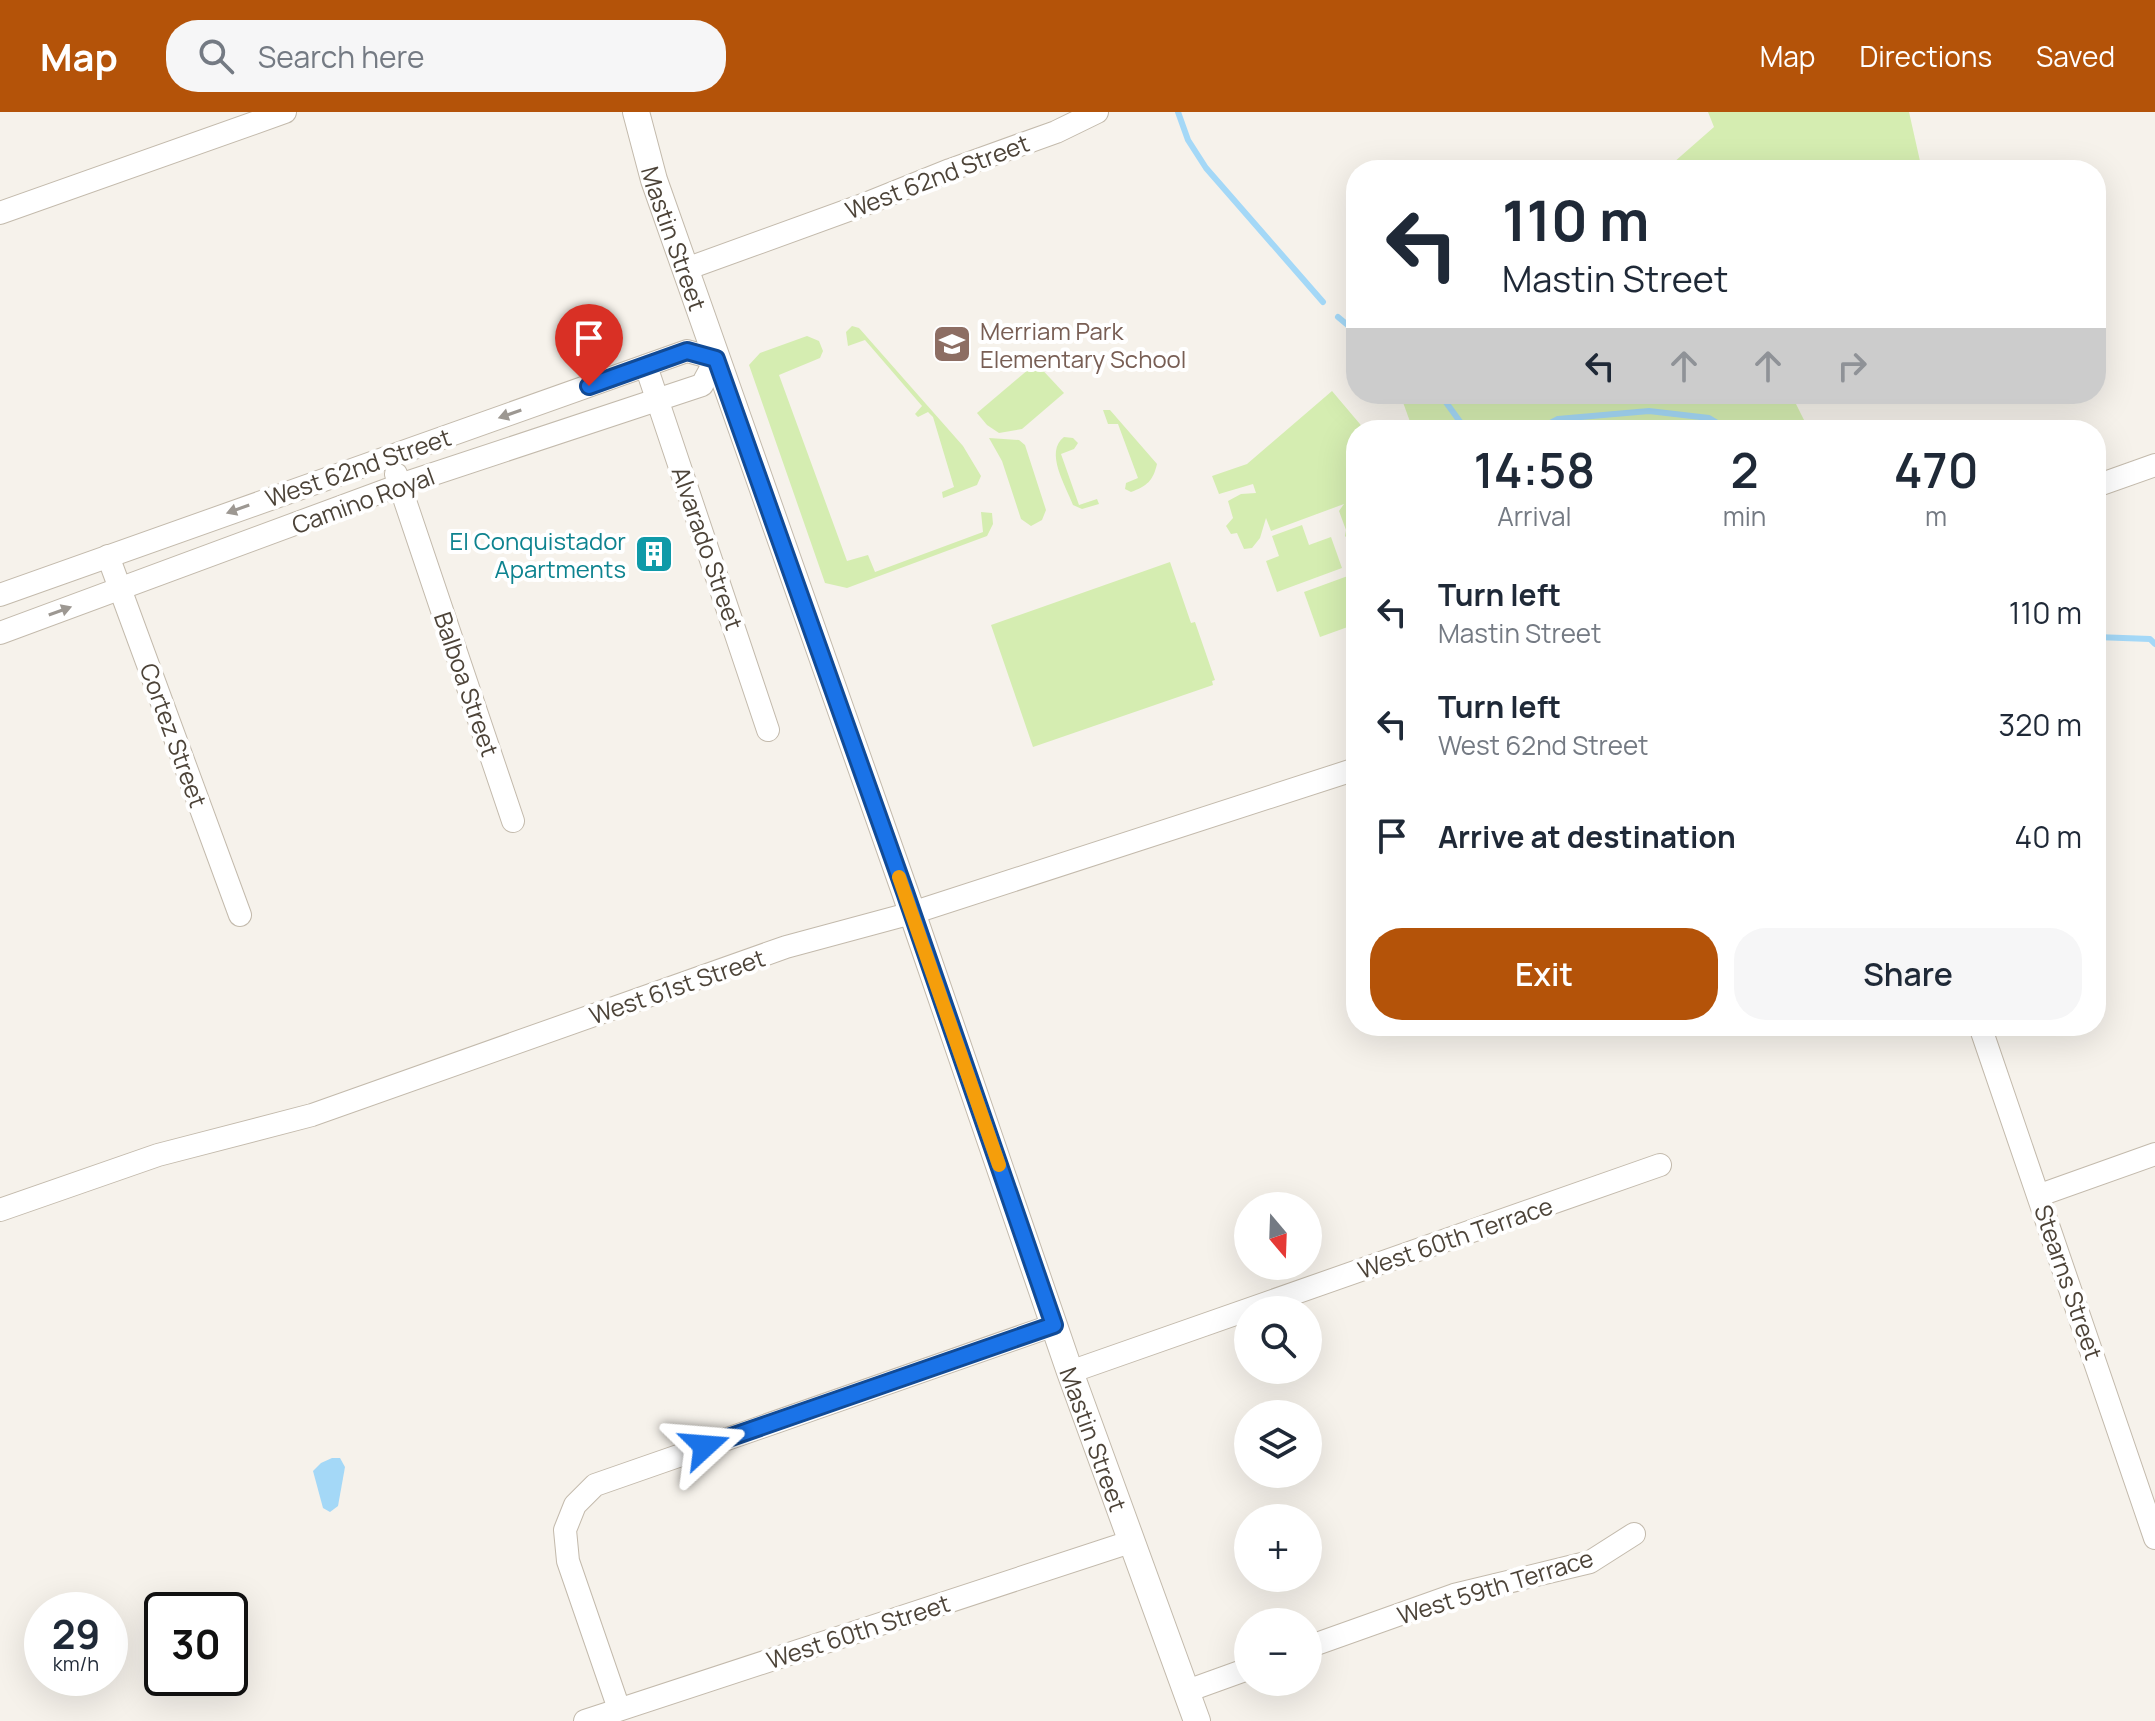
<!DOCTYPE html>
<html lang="en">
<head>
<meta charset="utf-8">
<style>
  :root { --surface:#fff; --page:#f6f6f7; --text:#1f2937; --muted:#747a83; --accent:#b45309 }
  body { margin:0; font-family:Manrope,sans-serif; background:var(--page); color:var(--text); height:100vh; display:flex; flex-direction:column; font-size:30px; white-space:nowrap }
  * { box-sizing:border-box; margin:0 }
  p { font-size:26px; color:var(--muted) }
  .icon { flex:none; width:44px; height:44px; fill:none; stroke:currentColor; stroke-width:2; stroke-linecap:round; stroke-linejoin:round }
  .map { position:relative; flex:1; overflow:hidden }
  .drawer { position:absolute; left:1346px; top:308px; width:760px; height:616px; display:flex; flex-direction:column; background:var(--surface); border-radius:32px; box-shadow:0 8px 32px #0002 }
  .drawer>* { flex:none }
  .guide { position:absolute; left:1346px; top:48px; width:760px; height:244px; border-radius:32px; box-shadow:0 8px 32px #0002; background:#fff; color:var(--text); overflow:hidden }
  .needle { width:52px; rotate:161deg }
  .fabs { position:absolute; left:1234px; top:1080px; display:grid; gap:16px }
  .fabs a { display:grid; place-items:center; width:88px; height:88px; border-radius:50%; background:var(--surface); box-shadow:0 8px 32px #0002; font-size:40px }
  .speed { position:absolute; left:24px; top:1480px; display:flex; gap:16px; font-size:40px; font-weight:700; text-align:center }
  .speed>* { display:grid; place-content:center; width:104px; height:104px; border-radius:50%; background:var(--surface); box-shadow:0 8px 32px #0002; line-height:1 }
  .speed small { font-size:20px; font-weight:400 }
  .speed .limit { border:4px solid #111; border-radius:12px; background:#fff; color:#111 }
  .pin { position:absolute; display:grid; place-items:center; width:68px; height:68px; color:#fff; margin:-82px -34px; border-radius:50% 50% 50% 0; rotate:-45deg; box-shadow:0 0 8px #0007 }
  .pin .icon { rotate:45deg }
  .me { position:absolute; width:88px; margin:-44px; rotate:71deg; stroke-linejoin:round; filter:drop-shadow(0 0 6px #0008) }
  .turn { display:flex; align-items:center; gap:28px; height:168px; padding:0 24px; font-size:36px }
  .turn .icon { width:104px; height:104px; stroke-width:2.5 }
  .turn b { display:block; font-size:56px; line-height:68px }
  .lanes { display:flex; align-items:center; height:76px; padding:0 24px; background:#0003; justify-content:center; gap:40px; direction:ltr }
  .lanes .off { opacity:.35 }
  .eta { display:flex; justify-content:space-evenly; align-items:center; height:136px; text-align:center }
  .eta b { font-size:48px; font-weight:600; line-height:56px }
  .action { display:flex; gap:16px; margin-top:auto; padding:16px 24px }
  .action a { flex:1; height:92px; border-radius:32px; background:var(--accent); color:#fff; font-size:32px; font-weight:600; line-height:92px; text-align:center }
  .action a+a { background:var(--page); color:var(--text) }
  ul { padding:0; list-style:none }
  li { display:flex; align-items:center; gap:24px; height:112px; padding:0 24px }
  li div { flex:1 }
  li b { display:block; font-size:30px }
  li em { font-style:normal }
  header { display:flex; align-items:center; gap:48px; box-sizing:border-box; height:112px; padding:0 40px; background:var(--accent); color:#fff }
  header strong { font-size:38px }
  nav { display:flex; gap:44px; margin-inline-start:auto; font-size:28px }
  .search { width:560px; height:72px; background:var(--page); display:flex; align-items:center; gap:20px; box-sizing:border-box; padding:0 28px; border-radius:32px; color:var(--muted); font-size:30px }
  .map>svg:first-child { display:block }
  .green { fill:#d5edb1 }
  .water { fill:#a4d8f7 }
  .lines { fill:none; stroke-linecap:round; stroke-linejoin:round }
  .stream { stroke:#a4d8f7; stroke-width:6 }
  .minor-casing { stroke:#c3baac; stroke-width:24 }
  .tertiary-casing { stroke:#c3baac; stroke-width:28 }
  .minor { stroke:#fff; stroke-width:22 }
  .tertiary { stroke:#fff; stroke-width:26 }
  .oneway { fill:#9d9892 }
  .route-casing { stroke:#114b97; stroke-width:20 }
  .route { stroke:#1a73e8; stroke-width:14 }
  .slow { stroke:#f59e0b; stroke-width:14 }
  .labels { text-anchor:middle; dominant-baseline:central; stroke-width:8; stroke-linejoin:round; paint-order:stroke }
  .street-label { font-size:24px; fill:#4c4338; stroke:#fff }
  .education-label { font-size:24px; fill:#785e54; stroke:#fff; text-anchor:start }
  .culture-label { font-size:24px; fill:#0d838f; stroke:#fff; text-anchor:end }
</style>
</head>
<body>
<header>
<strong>Map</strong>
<div class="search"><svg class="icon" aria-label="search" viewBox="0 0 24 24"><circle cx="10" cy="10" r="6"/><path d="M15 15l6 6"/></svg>Search here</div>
<nav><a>Map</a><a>Directions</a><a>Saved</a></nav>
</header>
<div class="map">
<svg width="2155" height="1609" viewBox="0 0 2155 1609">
  <rect width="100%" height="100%" fill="#f6f2eb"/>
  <g class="green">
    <path d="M1708 0H1909L1922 58H1665L1714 15Z"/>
    <path d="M852 214 859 216 963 334 981 364 977 373 943 386 942 380 954 375 933 305 928 300 918 305 915 302 922 294 865 228 848 234 846 220Z"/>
    <path d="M807 224 819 229 823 239 820 246 779 263 847 449 868 443 875 460 983 420 981 400 992 401 993 412 987 424 847 476 825 471 749 253 760 241Z"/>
    <path d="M1036 251 1064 281 1022 317 999 321 987 313 977 301Z"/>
    <path d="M1332 279 1365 318H1356V436L1345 424 1346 418 1339 399 1344 392 1271 419 1266 406 1260 426 1252 436 1244 437 1237 421 1231 422 1226 414 1233 406 1228 389 1241 382 1256 381 1253 372 1219 382 1212 364 1247 352Z"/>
    <path d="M1400 282H1791L1809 318H1665L1645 313 1617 318H1413Z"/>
    <path d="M1103 298H1110L1157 352C1153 369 1147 374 1131 380L1125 377 1126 371 1138 366 1118 312H1108Z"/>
    <path d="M1064 325 1073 326 1078 331 1074 337 1061 342 1079 393 1097 387 1099 392 1082 397 1073 393C1066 374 1044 340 1064 325Z"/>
    <path d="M989 326 1019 328 1025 333 1046 398 1042 408 1031 414 1021 407 1002 349Z"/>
    <path d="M1302 413 1309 433 1331 425 1342 456 1277 480 1266 449 1279 444 1272 424Z"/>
    <path d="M1170 450 1191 511 1195 510 1215 568 1212 569 1213 573 1033 635 991 513Z"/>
    <path d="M1356 461V512L1320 525 1304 480Z"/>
  </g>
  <path class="water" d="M332 1346H340L345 1355 338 1394 330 1400 323 1396 313 1359 321 1351Z"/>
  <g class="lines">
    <g class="stream">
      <path d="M1178 0 1188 28 1206 56 1323 190"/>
      <path d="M1338 205 1356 220"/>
      <path d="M1440 282 1466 318"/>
      <path d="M1537 318 1558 307 1649 299 1709 306 1729 318"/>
      <path d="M2096 525 2150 527 2155 532"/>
    </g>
    <defs>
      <g id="minor">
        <path d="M0 101 285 0"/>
        <path d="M686 157 868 91 950 58 1056 20 1097 0"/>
        <path d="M646 254 768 618"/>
        <path d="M396 362 513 709"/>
        <path d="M2096 374 2155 353"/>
        <path d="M108 444 240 803"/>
        <path d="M0 483 687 239 716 247 702 273 400 373 0 521"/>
        <path d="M1980 914 2155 1426"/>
        <path d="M2040 1083 2155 1042"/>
        <path d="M0 1098 158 1043 312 1003 786 835 912 801 1356 657"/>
        <path d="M1070 1260 1660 1053"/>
        <path d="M1308 1535 1454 1483 1590 1450 1634 1422"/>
        <path d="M1187 1579 1248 1557"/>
        <path d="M619 1597 568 1449 565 1418 575 1393 595 1373 1054 1213"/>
        <path d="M585 1609 1130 1430"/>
      </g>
      <g id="tertiary">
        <path id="s1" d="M636 0 654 68 905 780 1070 1260 1197 1609"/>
      </g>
    </defs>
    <use href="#minor" class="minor-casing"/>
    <use href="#tertiary" class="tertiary-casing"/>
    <use href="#minor" class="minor"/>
    <use href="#tertiary" class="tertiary"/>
  </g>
  <defs><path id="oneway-solid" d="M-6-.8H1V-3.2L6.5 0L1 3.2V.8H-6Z" transform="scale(2)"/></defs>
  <g class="oneway">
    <use href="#oneway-solid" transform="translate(510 302) rotate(161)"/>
    <use href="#oneway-solid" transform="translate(238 397) rotate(160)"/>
    <use href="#oneway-solid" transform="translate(60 499) rotate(-20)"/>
  </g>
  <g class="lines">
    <defs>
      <path id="route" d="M589 274 687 239 716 247 905 780 1054 1213 705 1334"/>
    </defs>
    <use href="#route" class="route-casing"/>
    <use href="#route" class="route"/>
    <path class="slow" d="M899 765 999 1053"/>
  </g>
  <defs>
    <symbol id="school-square" viewBox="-11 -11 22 22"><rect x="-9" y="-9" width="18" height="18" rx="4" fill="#8d6e63" stroke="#fff"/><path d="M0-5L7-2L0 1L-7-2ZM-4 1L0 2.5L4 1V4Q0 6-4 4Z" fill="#fff"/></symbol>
    <symbol id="building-square" viewBox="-11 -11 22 22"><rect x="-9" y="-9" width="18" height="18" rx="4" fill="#0f9aa8" stroke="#fff"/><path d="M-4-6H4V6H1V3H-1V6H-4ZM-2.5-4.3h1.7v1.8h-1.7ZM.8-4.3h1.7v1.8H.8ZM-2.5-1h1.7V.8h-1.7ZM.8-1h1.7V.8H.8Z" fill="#fff"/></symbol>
  </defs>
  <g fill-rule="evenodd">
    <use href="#school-square" x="930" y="210" width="44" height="44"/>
    <use href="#building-square" x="632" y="420" width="44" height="44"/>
  </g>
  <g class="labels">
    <g class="street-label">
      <text transform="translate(937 64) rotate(-21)">West 62nd Street</text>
      <text stroke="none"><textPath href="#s1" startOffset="132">Mastin Street</textPath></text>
      <text transform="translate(358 355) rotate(-19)">West 62nd Street</text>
      <text transform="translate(363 388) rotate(-20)">Camino Royal</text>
      <text transform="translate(708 436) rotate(71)">Alvarado Street</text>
      <text transform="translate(467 572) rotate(71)">Balboa Street</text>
      <text transform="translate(174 623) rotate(70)">Cortez Street</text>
      <text transform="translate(677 874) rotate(-19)">West 61st Street</text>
      <text transform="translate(1455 1125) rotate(-19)">West 60th Terrace</text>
      <text transform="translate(2069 1170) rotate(71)">Stearns Street</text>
      <text stroke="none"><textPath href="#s1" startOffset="1404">Mastin Street</textPath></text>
      <text transform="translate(1495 1474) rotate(-17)">West 59th Terrace</text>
      <text transform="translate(858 1519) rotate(-18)">West 60th Street</text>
    </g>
    <g class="education-label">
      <text x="980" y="218">Merriam Park<tspan x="980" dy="28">Elementary School</tspan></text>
    </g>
    <g class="culture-label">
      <text x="626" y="428">El Conquistador<tspan x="626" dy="28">Apartments</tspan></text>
    </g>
  </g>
</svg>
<div class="fabs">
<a><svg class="needle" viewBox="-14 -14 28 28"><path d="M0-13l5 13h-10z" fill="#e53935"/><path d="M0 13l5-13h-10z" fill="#747a83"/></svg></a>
<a><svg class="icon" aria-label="search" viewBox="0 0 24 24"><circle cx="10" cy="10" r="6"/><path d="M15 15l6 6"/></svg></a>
<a><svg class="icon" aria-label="layers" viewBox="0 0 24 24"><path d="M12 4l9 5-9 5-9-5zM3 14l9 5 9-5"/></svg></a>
<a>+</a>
<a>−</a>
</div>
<div class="speed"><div>29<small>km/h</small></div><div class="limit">30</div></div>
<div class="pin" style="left:589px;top:274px;background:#d93025"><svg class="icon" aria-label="arrive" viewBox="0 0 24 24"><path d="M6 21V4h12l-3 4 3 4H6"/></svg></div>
<svg class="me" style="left:705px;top:1334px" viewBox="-20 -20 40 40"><path d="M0-17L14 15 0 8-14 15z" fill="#1a73e8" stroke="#fff" stroke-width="4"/></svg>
<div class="guide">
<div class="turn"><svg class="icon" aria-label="left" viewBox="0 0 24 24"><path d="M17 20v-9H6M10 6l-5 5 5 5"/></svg><div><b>110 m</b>Mastin Street</div></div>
<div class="lanes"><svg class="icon" aria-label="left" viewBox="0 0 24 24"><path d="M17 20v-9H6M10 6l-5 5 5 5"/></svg><svg class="icon off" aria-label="ahead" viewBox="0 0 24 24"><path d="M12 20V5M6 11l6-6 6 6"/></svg><svg class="icon off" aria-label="ahead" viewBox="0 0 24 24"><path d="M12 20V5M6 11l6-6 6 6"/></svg><svg class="icon off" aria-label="right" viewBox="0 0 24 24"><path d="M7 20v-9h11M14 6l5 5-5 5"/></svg></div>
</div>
<section class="drawer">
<div class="eta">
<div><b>14:58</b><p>Arrival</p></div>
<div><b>2</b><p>min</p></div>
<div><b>470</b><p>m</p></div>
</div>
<ul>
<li><svg class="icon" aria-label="left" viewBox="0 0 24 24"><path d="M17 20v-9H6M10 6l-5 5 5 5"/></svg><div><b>Turn left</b><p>Mastin Street</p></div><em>110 m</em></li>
<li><svg class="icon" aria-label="left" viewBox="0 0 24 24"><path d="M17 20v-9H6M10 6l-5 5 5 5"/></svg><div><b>Turn left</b><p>West 62nd Street</p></div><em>320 m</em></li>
<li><svg class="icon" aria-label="arrive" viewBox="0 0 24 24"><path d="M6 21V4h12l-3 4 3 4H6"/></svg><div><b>Arrive at destination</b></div><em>40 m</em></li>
</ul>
<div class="action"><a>Exit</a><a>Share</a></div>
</section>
</div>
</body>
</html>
